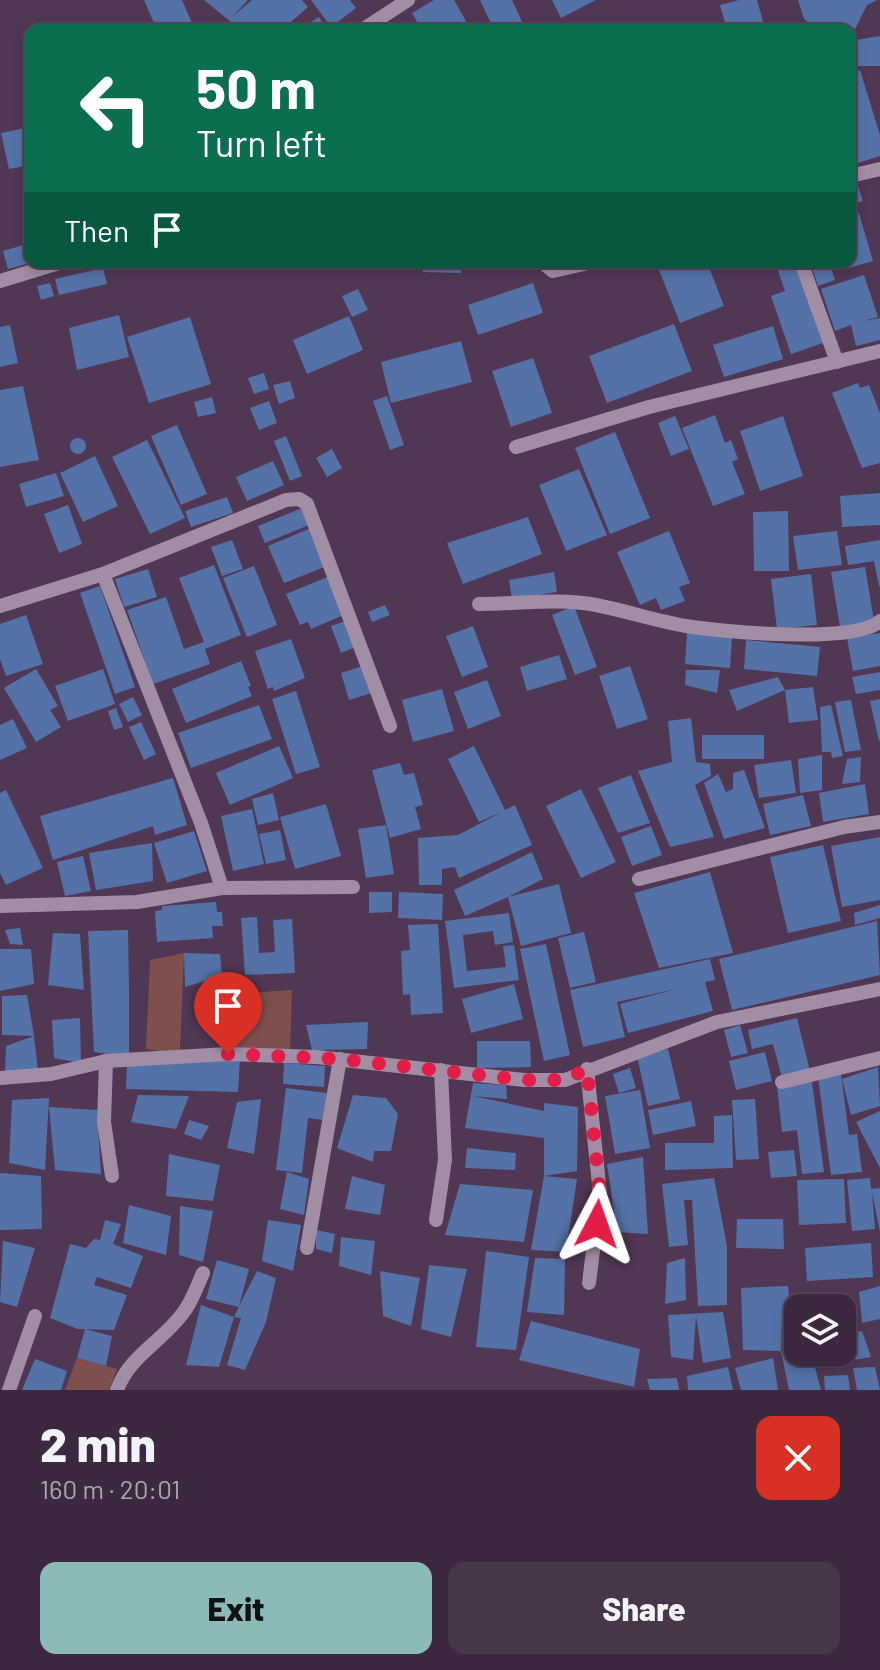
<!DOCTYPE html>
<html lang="en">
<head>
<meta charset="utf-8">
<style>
  :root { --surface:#3c293f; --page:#47354a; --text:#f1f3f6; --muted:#aca6b0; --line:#554559; --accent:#8bbbb9 }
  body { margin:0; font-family:Barlow,sans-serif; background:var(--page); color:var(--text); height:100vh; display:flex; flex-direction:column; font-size:30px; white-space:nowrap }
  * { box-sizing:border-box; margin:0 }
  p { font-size:26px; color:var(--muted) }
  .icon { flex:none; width:44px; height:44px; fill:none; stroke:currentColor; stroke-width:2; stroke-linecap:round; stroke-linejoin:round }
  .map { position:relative; height:1390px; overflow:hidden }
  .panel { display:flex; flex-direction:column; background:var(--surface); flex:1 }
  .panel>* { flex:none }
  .guide { position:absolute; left:24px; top:24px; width:832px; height:244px; border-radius:16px; box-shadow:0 4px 12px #0003,0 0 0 2px var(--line); background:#0b6e4f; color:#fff; overflow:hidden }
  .fabs { position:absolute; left:784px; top:1294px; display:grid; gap:16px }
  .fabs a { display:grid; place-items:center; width:72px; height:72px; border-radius:16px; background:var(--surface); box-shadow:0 4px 12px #0003,0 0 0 2px var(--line); font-size:40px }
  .pin { position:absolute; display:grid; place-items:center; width:68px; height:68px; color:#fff; margin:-82px -34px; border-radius:50% 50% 50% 0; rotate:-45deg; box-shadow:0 0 8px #0007 }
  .pin .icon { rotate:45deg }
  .me { position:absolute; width:88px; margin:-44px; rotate:4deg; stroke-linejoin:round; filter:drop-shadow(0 0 6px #0008) }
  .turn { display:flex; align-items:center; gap:28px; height:168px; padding:0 40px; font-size:36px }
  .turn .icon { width:104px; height:104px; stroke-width:2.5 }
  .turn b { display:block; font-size:56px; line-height:68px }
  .then { display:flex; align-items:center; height:76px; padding:0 40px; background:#0003; gap:16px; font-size:30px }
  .round { display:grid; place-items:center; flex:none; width:84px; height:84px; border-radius:16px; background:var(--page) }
  .head { display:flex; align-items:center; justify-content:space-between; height:136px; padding:0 40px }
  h1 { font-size:48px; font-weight:800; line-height:60px }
  .primary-button { display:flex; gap:16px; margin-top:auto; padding:16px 40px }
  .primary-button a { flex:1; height:92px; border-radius:16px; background:var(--accent); color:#111; font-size:32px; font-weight:800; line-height:92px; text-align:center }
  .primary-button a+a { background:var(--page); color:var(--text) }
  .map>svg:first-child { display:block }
  .grass { fill:#7f4f4d }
  .building { fill:#5472a7 }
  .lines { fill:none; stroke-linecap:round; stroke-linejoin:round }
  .minor { stroke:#a18da4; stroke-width:14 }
  .route { stroke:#e11d48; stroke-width:14; stroke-dasharray:0 25.2 }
</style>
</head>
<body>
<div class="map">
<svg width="880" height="1390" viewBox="0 0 880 1390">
  <rect width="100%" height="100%" fill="#503754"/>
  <g class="grass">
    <path d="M184 953 180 1054 146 1049 150 960Z"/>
    <path d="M292 990 290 1055 233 1049 232 994Z"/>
    <path d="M77 1358 117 1369 109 1390H65Z"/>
  </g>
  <g class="building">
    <path d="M144 0H182L195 30H157Z"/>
    <path d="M204 0H248L233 16 252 0H302L308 7 282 30H241Z"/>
    <path d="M311 0H350L356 8 331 27Z"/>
    <path d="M434 0H454L471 30H422L412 13Z"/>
    <path d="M480 0H512L524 26 494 30Z"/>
    <path d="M552 0H596L561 18Z"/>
    <path d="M739 0H757L764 25 727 30 720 5Z"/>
    <path d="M798 0H877L867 5 855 29 829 30H817L804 19Z"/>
    <path d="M319 17 327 30H297Z"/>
    <path d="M880 36V66H850V41Z"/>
    <path d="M860 70 880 135V156L858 163 850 137V73Z"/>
    <path d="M30 127V165L9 169 1 133Z"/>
    <path d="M857 183 863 201 850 205V186Z"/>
    <path d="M859 213 873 261 842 270 840 262H850V216Z"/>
    <path d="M30 243V263L8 269 3 251Z"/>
    <path d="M423 262H461V273L423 272Z"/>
    <path d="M680 262H707L724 306 680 323 659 270Z"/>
    <path d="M775 262H795L823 343 791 354 771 296 785 291Z"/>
    <path d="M810 262H829L835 280 818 286Z"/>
    <path d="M103 268 107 284 59 295 55 279Z"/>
    <path d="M864 275 878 317 863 321 880 318V340L856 346 851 325 835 331 821 289Z"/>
    <path d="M50 283 54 296 41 300 37 286Z"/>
    <path d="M533 283 543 313 478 335 468 305Z"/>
    <path d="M358 289 368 310 352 317 342 296Z"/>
    <path d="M119 315 129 357 77 370 69 328Z"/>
    <path d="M349 316 363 350 307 374 293 340Z"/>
    <path d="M190 317 211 384 149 403 127 337Z"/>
    <path d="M674 324 692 371 607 403 589 356Z"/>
    <path d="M10 325 18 363 0 367V327Z"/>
    <path d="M773 326 783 359 724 377 713 345Z"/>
    <path d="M461 341 472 382 391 403 381 362Z"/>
    <path d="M533 358 552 413 511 427 492 371Z"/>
    <path d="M264 373 269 389 254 394 248 378Z"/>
    <path d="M290 381 295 398 279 404 273 385Z"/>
    <path d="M858 383 860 388 869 385 880 413V463L862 468 832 393Z"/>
    <path d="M23 386 39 460 0 467V390Z"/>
    <path d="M387 396 404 445 390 450 373 401Z"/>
    <path d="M212 397 216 413 198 417 194 402Z"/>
    <path d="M269 401 277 423 259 430 250 408Z"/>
    <path d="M715 415 725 443 731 440 738 459 732 462 745 494 713 506 682 428Z"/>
    <path d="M675 416 689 449 671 456 658 423Z"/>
    <path d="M783 416 803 476 760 491 740 431Z"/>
    <path d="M177 425 207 494 181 505 151 436Z"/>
    <path d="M615 432 650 518 610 534 575 448Z"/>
    <path d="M286 436 302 476 290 481 274 441Z"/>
    <circle cx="78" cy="446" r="8"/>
    <path d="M147 440 185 518 150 534 112 457Z"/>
    <path d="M332 449 342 468 327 477 316 458Z"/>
    <path d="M95 456 118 506 83 522 60 473Z"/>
    <path d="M273 461 284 485 247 501 236 477Z"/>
    <path d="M579 469 607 535 566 551 539 485Z"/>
    <path d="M56 473 64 496 26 507 19 484Z"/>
    <path d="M880 493V525L842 527 840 496Z"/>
    <path d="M227 497 233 513 191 527 185 511Z"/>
    <path d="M68 505 82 544 59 553 44 514Z"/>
    <path d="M302 508 309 525 265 543 258 526Z"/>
    <path d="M788 511 789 571H754L753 512Z"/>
    <path d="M528 517 542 554 463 584 447 543Z"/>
    <path d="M311 528 327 566 284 583 268 546Z"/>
    <path d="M669 531 690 583 679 587 685 601 661 610 656 598 640 605 617 552Z"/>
    <path d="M837 531 842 565 798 570 793 536Z"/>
    <path d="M232 540 243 569 222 576 211 547Z"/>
    <path d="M880 540V586H879L874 561 848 565 845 546Z"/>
    <path d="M214 565 241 635 205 649 210 664 153 684 127 610 166 597 184 649 204 642 179 578Z"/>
    <path d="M254 566 277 625 247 637 223 578Z"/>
    <path d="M865 567 874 621 840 627 831 572Z"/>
    <path d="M148 569 157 597 124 607 115 579Z"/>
    <path d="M554 572 557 592 512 599 509 580Z"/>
    <path d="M811 574 817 625 777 629 771 579Z"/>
    <path d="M330 576 346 614 311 629 308 622 300 625 286 594Z"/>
    <path d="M100 586 135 687 115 694 80 593Z"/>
    <path d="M385 605 390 615 372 622 368 612Z"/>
    <path d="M574 606 597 667 575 675 552 615Z"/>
    <path d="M26 615 43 664 6 676 0 659V624Z"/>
    <path d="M351 619 361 645 341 653 331 626Z"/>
    <path d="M473 626 488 667 462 677 446 636Z"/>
    <path d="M687 633 732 637 730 668 685 664Z"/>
    <path d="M880 633V666L853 671 847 638Z"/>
    <path d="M291 639 305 678 274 691 273 687 268 689 255 651Z"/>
    <path d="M746 640 820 647 817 676 744 669Z"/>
    <path d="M559 655 567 679 527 691 520 667Z"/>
    <path d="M241 661 251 686 248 687 252 696 186 723 172 689Z"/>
    <path d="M363 666 372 693 349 700 341 673Z"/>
    <path d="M630 666 648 719 617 729 599 676Z"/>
    <path d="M36 669 58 706 50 710 61 727 36 742 4 688Z"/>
    <path d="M103 669 115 704 68 721 55 686Z"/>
    <path d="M686 670H720L717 693 685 685Z"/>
    <path d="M880 672V690L856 694 852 677Z"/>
    <path d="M778 677 785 690 737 711 729 690Z"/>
    <path d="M487 680 501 716 468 729 454 692Z"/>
    <path d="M813 687 818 720 789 723 785 690Z"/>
    <path d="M442 689 454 731 413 742 402 700Z"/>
    <path d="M296 691 320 767 296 774 272 699Z"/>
    <path d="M133 697 142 715 128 722 119 704Z"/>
    <path d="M880 699V741H879L870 701Z"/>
    <path d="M851 700 861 750 845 752 835 702Z"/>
    <path d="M259 705 272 739 191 768 178 733Z"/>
    <path d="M831 705 843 756 832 758 831 752H822L820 707Z"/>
    <path d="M116 708 123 727 114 730 108 711Z"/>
    <path d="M691 718 696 762 710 764 711 776 695 785 714 837 670 847 638 771 672 762 668 721Z"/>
    <path d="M13 719 27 748 0 760V725Z"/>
    <path d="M141 722 156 754 144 760 129 727Z"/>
    <rect x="702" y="735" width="62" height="24"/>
    <path d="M279 746 293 778 230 805 216 773Z"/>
    <path d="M474 746 505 810 515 805 532 845 459 878 455 867 442 869V885H419L418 838 458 835 502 812 479 822 448 759Z"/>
    <path d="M822 755V790L800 793 798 759Z"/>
    <path d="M861 757 860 782 842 784 847 759Z"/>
    <path d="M791 760 796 793 759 798 754 765Z"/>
    <path d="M400 763 404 775 414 773 423 805 415 807 421 829 390 838 372 770Z"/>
    <path d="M744 770 765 828 724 839 704 783 718 774 726 792 733 789V773Z"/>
    <path d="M631 775 650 823 618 833 598 788Z"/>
    <path d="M173 778 187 825 155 835 153 826 53 860 40 816Z"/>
    <path d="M865 784 869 814 823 822 819 793Z"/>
    <path d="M581 789 616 862 581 878 546 806Z"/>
    <path d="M6 790 43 868 6 885 0 873V793Z"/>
    <path d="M273 793 279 820 258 825 252 799Z"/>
    <path d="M803 795 811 826 770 835 763 804Z"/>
    <path d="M326 804 341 856 295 869 280 817Z"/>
    <path d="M252 809 264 864 233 871 221 816Z"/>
    <path d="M386 825 394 874 366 878 358 829Z"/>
    <path d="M651 826 662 855 632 866 621 837Z"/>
    <path d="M280 830 286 860 266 864 259 834Z"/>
    <path d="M194 831 207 871 167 883 154 843Z"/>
    <path d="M880 837V900L842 907 831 846Z"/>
    <path d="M152 843 153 881 96 890 89 853Z"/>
    <path d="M823 845 841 921 788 933 770 857Z"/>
    <path d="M532 852 543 879 508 897 559 884 571 933 521 946 508 897 465 916 454 890Z"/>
    <path d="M83 856 91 891 65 896 57 862Z"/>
    <path d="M710 872 733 953 659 968 634 893Z"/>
    <path d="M369 892H392V912L369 913Z"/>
    <path d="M399 892 443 894 442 920 398 918Z"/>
    <path d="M216 902 217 912H222L223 926H212L213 938 157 942 155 911 162 910V906Z"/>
    <path d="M880 905V918L855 925 854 913Z"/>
    <path d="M509 913 513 942 495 945 493 931 463 935 467 971 506 967 503 946 514 945 519 980 454 988 445 921Z"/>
    <path d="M257 917 259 953 275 952 273 920 292 919 295 973 245 975 241 918Z"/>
    <path d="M877 921 880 975 732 1010 719 959Z"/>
    <path d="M438 924 443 1013 411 1015 410 994 403 995 401 951 410 950 408 925Z"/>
    <path d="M20 928 23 945 10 944 5 930Z"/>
    <path d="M128 930 129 991V1057L94 1052 88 931Z"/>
    <path d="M584 932 596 982 570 988 558 938Z"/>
    <path d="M53 933 80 934 84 990 48 985Z"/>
    <path d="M546 944 570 1055 544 1061 520 949Z"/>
    <path d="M0 949H31L34 984 0 991Z"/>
    <path d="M184 953 220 954 222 976 185 987Z"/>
    <path d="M710 959 715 980 705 982 713 1011 628 1033 620 1004 676 989 617 1002 625 1037 583 1047 570 990Z"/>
    <path d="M514 984 523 1019 471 1033 462 999Z"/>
    <path d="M27 995 34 1036 2 1035V996Z"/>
    <path d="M80 1018 81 1063 54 1058 52 1020Z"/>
    <path d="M797 1018 810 1071 782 1078 773 1044 752 1049 748 1030Z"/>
    <path d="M368 1022 367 1049 312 1050 306 1025Z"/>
    <path d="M740 1025 748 1053 731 1057 724 1030Z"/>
    <path d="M34 1036 38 1070 5 1072 6 1046Z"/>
    <path d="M477 1041H530L531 1067 477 1068Z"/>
    <path d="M668 1049 680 1099 648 1106 637 1056Z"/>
    <path d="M765 1052 772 1081 736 1090 729 1061Z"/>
    <path d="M240 1059 238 1092 126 1089 127 1065Z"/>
    <path d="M284 1063 325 1066 324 1087 283 1084Z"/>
    <path d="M878 1067 880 1106 851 1115 842 1079Z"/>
    <path d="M630 1068 636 1088 619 1093 613 1074Z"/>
    <path d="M841 1074 849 1135 857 1134 862 1172 831 1175 818 1077Z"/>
    <path d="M812 1082 824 1172 802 1174 797 1130 782 1132 777 1086Z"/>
    <path d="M473 1083 506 1085 507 1099 473 1096 544 1111V1103L578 1107 577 1171 544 1176V1138L465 1128Z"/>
    <path d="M286 1088 327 1093 324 1120 308 1118 302 1173 276 1170Z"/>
    <path d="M640 1090 650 1148 615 1154 605 1096Z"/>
    <path d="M138 1095 189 1096 176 1129 131 1122Z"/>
    <path d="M353 1095 386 1098 398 1114 391 1151H374L373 1162 337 1148Z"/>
    <path d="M49 1098 45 1170 9 1163 12 1100Z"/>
    <path d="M261 1099 254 1154 227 1148 237 1102Z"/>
    <path d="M755 1099 759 1159 736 1160 732 1100Z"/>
    <path d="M691 1101 696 1126 653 1135 648 1110Z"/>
    <path d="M49 1107 97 1110 101 1174 55 1170Z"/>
    <path d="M880 1111V1168L856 1122Z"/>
    <path d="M732 1115 733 1168 665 1170V1143H714V1116Z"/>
    <path d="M189 1120 209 1126 201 1140 184 1134Z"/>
    <path d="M467 1148 516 1153 515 1170 465 1168Z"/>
    <path d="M794 1150 797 1176 771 1178 768 1152Z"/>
    <path d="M169 1154 220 1165 213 1201 166 1196Z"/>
    <path d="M643 1157 648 1234 617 1232 607 1164Z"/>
    <path d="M287 1172 309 1179 304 1215 280 1209Z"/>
    <path d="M0 1173 41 1176 42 1229 0 1230Z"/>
    <path d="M352 1176 385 1185 380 1215 345 1209Z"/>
    <path d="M544 1176 577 1179 566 1252 531 1250Z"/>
    <path d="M714 1178 727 1246V1305L698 1306 692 1200H684L688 1245 669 1247 662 1184Z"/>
    <path d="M870 1178 871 1189 880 1188V1232L872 1192 875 1229 852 1231 847 1180Z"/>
    <path d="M844 1179 846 1223 799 1225 797 1180Z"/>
    <path d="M460 1184 533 1190 524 1242 445 1235Z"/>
    <path d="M129 1205 171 1216 166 1255 123 1243Z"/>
    <path d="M180 1206 213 1211 203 1262 179 1255Z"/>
    <path d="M737 1219H783L784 1249 736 1248Z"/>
    <path d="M105 1220 121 1224 113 1244 143 1256 131 1288 97 1277 94 1285 127 1295 114 1330 78 1329 50 1318 70 1244 86 1248 94 1239 100 1240Z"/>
    <path d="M268 1220 301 1225 293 1271 262 1261Z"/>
    <path d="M316 1230 335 1234 332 1253 316 1249Z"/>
    <path d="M341 1237 375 1241 371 1275 339 1266Z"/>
    <path d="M3 1241 35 1248 17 1307 0 1302Z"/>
    <path d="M871 1243 873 1277 807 1281 805 1248Z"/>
    <path d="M486 1251 529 1257 516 1350 476 1347Z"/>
    <path d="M535 1258 565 1259 564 1315 527 1312Z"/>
    <path d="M685 1258 686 1300 665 1304 667 1263Z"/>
    <path d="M217 1260 249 1269 239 1306 257 1271 276 1278 266 1322 245 1370 227 1365 241 1318 234 1317 219 1367 186 1365 201 1305 234 1317 239 1307 206 1299Z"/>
    <path d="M429 1265 467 1269 451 1337 421 1329Z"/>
    <path d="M380 1271 420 1278 411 1326 383 1316Z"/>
    <path d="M788 1286 791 1319H782L781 1351 743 1350 741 1288Z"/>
    <path d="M880 1286V1319L862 1323 859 1292Z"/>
    <path d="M723 1312 731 1358 703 1363 696 1316 693 1360 671 1357 668 1315Z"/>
    <path d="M531 1321 640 1349 634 1387 519 1360Z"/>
    <path d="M85 1329 112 1336 106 1366 77 1358Z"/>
    <path d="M862 1331 871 1357 826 1365 824 1352H842V1335Z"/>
    <path d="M798 1348V1352H811L821 1390H789L781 1351Z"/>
    <path d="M773 1358 778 1390H741L735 1368Z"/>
    <path d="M35 1359 67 1371 61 1390H22Z"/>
    <path d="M728 1367 733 1390H688L687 1376Z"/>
    <path d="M875 1367 880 1390H857L853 1368Z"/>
    <path d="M848 1375 850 1390H825L824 1376Z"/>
    <path d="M677 1378 679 1390H650L647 1379Z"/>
  </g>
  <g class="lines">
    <g class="minor">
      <path d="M362 30 408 0"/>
      <path d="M850 176 880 169"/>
      <path d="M542 262 553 271 593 262"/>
      <path d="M801 262 837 362"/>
      <path d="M0 281 62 262"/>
      <path d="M516 447 649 407 880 351"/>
      <path d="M103 574 201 823 222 888"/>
      <path d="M479 604C517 604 559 598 596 605 627 611 656 621 686 626 722 632 856 644 880 621"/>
      <path d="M0 606 103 574 286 500 299 499 307 504 390 726"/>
      <path d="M639 879 844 827 880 822"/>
      <path d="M0 906 137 902 222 888 353 887"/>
      <path d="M106 1061 104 1122 112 1176"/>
      <path d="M587 1069 600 1194 589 1283"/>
      <path d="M0 1078 51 1074 106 1061 228 1054 317 1057 524 1080H565L717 1022 880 989"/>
      <path d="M782 1082 880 1058"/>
      <path d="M436 1220 445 1160 441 1070"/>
      <path d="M307 1248 340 1059"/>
      <path d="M9 1390 35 1316"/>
      <path d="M117 1390C129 1356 162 1342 183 1313 192 1302 197 1286 203 1273"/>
    </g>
  </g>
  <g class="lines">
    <path class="route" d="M228 1054 340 1059 524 1080H565L587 1069 600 1194 597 1224"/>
  </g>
</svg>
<div class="fabs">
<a><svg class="icon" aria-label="layers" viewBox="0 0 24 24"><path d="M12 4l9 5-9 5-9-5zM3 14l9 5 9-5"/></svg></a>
</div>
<div class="pin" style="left:228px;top:1054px;background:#d93025"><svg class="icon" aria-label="arrive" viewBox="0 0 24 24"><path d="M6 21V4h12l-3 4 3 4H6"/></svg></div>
<svg class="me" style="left:597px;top:1224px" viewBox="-20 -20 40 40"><path d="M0-17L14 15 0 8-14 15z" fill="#e11d48" stroke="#fff" stroke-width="4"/></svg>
<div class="guide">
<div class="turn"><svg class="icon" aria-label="left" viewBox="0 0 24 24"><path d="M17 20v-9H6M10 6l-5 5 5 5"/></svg><div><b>50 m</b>Turn left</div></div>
<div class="then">Then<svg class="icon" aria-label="arrive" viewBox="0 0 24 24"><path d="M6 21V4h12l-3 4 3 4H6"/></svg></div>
</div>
</div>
<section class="panel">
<div class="head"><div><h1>2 min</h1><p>160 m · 20:01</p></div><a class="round" style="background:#d93025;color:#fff"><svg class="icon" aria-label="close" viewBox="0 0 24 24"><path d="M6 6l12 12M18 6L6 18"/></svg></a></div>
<div class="primary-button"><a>Exit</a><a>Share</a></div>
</section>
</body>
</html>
